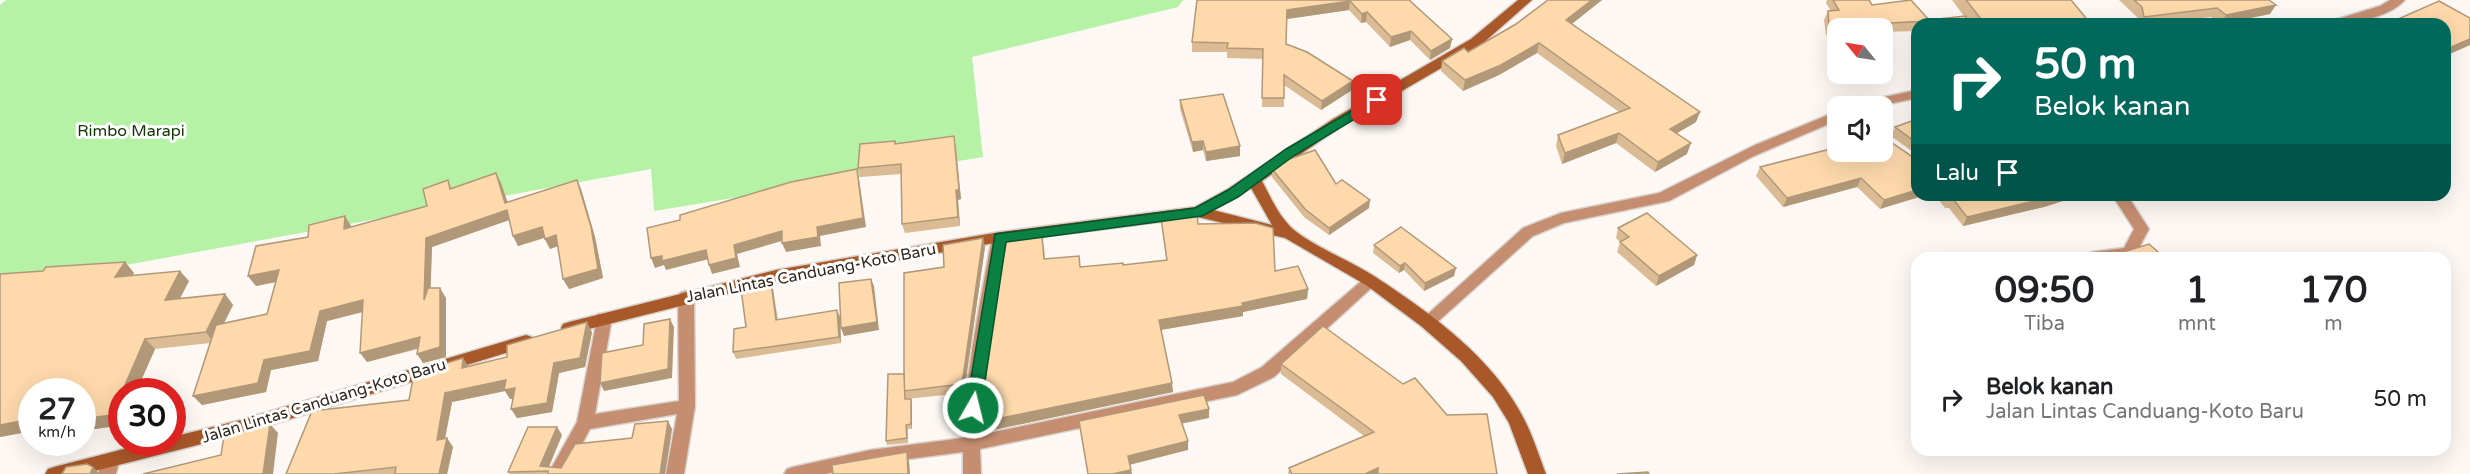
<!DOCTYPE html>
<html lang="id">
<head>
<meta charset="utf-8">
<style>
  :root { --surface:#fff; --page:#f2f2f2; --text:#202124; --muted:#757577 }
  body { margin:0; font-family:"Varela Round",sans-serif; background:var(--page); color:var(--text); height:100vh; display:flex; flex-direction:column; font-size:22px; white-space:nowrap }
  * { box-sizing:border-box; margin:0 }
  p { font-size:20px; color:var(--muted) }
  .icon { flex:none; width:33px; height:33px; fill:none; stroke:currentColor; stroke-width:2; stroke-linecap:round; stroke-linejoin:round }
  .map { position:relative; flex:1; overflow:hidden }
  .panel { position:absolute; left:1911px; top:252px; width:540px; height:204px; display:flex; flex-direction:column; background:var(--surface); border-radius:18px; box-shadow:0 6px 24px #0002 }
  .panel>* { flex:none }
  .guide { position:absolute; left:1911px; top:18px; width:540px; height:183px; border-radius:18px; box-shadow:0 6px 24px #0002; background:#00695c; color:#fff; overflow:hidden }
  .needle { width:39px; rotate:300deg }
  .controls { position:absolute; left:1827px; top:18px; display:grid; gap:12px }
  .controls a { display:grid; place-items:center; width:66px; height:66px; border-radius:12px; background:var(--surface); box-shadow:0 6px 24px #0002; font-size:30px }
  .speed { position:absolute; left:18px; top:378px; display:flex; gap:12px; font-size:30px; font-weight:700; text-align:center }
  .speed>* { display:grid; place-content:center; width:78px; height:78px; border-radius:50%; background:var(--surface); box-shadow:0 6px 24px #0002; line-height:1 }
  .speed small { font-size:15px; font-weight:400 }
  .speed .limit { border:9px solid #d22; background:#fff; color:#111 }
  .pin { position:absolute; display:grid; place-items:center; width:51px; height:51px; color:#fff; margin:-26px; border-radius:12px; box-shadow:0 3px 9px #0006 }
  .me { position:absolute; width:66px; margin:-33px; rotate:8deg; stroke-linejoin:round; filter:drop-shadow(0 0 4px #0008) }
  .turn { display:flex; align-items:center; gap:21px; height:126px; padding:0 24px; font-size:27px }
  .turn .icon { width:78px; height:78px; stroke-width:2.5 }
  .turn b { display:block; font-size:42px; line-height:51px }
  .then { display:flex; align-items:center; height:57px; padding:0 24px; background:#0003; gap:12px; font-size:22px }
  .eta { display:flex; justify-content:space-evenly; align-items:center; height:102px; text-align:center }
  .eta b { font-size:36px; font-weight:800; line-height:42px }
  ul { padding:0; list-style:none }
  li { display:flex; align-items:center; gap:18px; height:90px; padding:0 24px }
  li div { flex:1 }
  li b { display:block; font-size:22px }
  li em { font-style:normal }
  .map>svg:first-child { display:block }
  .green { fill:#b6f2a6 }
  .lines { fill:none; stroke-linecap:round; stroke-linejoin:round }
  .minor-casing { stroke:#d8d2cc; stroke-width:3 }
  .secondary-casing { stroke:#d8d2cc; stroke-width:3 }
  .minor { fill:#c68e71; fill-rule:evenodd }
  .secondary { fill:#a85829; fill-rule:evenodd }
  .wall { fill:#dabb94 }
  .shaded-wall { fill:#b19878 }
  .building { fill:#fdd9ac; stroke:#b19878; stroke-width:1.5 }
  .route { fill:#0b8043; stroke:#07532c; stroke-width:1.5 }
  .labels { text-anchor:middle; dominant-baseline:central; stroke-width:6; stroke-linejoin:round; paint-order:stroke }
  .park-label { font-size:16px; fill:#103603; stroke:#fff }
  .street-label { font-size:16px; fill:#2f271d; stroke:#fff }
</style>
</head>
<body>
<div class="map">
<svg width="2470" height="474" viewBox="0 0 2470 474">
  <rect width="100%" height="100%" fill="#fdf8f3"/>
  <path class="green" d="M6 0H1183L1178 7 972 57 983 157 654 211 651 169 0 288V5Z"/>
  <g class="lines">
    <defs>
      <g id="minor">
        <path d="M2390 0H2405C2388 18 2353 24 2330 24L2331 21 2380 6Z"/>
        <path d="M1917 90V98L1879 106H1854L1861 102Z"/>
        <path d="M1838 111V120L1754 156 1669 201 1564 223 1533 236 1433 326H1421L1419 322 1523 228 1561 213 1659 193 1755 145Z"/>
        <path d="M2112 195H2127L2149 229 2134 257 2084 258 2092 252 2124 248 2134 229Z"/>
        <path d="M1000 232 1008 237 987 355 980 435 1233 382 1262 367 1366 277H1376L1379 281 1274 377 1237 395 980 449 981 474H963V452L870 464 826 474H784L787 469 793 467 870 450 963 438C966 370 980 304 992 237Z"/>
        <path d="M686 291 692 293 694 297 695 406 684 474H666L677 414 590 429 566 474H548L577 422 598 314H610L612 318 595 414 679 401 678 297 680 293Z"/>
        <path d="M110 455 116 457 119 462 116 474H98L104 457Z"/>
      </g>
      <g id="secondary">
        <path d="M1518 0H1532L1481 45 1343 125 1262 181C1271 198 1279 217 1294 230 1316 248 1352 261 1377 278 1432 314 1494 359 1524 419 1533 436 1539 456 1546 474H1528L1509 423 1493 397 1461 361 1421 326 1366 285 1285 238 1198 217 1000 242 776 282 569 334 563 332 561 328 563 324 569 322 776 270 1000 232 1195 207 1228 189 1333 119 1471 39ZM1251 188 1272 225 1213 210Z"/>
        <path d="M526 335 532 337 534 341 532 345 241 434 83 474H45L48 469 54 467 151 442H172V437L241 420Z"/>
      </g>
    </defs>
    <use href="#minor" class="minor-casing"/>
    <use href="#secondary" class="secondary-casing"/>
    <use href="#minor" class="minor"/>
    <use href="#secondary" class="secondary"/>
  </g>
  <g class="wall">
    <path d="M1197 0H1409L1452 39 1450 48 1430 60 1410 40 1390 47 1366 22 1361 23 1349 10 1287 19 1286 44 1352 90 1321 110 1284 85V107H1262L1263 59 1227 58V52H1192V42Z"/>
    <path d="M1602 0 1572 24 1696 122 1677 133 1687 154 1655 172 1616 143 1562 164 1556 146 1558 135 1619 112 1537 53 1499 75 1463 91 1441 71 1442 61Z"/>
    <path d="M1827 0H1869L1872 5 1930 21 1929 24H1917V31L1882 32V28H1838V35H1826L1824 20 1828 11H1831L1826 3Z"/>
    <path d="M1952 0H2071L2091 24H1934L1937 19 1964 16Z"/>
    <path d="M2119 0H2269L2270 14 2220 24 2211 17 2156 24H2138L2137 17Z"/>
    <path d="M2470 18V45L2445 56V24H2394L2398 19Z"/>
    <path d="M1180 100 1240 146V156L1206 161 1203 150 1193 152 1180 109Z"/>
    <path d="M1917 119V155L1891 136 1895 127Z"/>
    <path d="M1885 138 1917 160 1880 209 1857 187 1783 207 1756 176 1760 167Z"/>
    <path d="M895 141 896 144 956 145 961 199 958 200 960 226 905 233 902 224 901 174 860 177 858 168Z"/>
    <path d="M1272 169 1336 184 1369 208 1329 235 1304 217 1272 177Z"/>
    <path d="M496 173 501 183 507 202 577 180 581 189 595 237 603 278 569 289 563 279 558 246 550 249 544 238 518 246 509 220 432 247 430 288 446 298V357L423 363 418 349 367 362 363 312 327 321 318 361 271 370 266 392 202 405 210 343 155 349 136 392H122V425L82 431V392H32V431L0 437V274L43 271 125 262 134 273 132 276 189 281 180 299 225 294 233 305 224 323 267 314 276 282 256 286 248 276 308 237 351 226V227L427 206 448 180 452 188Z"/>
    <path d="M1935 195H2082L2044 207 1963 226 1949 208H1945Z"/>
    <path d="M1161 218 1198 224 1275 271 1308 289 1307 299 1243 312V316L1161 330 1173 392 984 432 1044 245 1045 259 1080 267 1123 265 1166 260Z"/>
    <path d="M1618 228 1697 255 1694 265 1656 286 1617 252 1620 242 1616 238Z"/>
    <path d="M1374 245 1454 276 1424 291 1404 270 1399 273 1373 253Z"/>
    <path d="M985 247 964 393 906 399H911L912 404V429H908V443L887 445 886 441 904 374 944 267Z"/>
    <path d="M773 289 778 320 840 317 841 343 736 359 733 352 746 327Z"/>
    <path d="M592 332 585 367 559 373 552 412 517 418 513 399H510L505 391 452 402 445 438 453 447 447 474H286L409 400 469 366 507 357Z"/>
    <path d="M1281 364 1497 474H1288L1289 468 1364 436 1281 374Z"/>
    <path d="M672 429 665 474H510L508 472 562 435 549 467 561 468 632 438Z"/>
  </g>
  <g class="shaded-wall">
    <path d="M1592 0H1602L1564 30 1566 20Z"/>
    <path d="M1350 1 1349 10 1287 19V10Z"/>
    <path d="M2276 5 2270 14 2220 24 2226 15Z"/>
    <path d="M1367 12 1366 22 1361 23 1362 14Z"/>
    <path d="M1411 31 1410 40 1390 47 1391 37Z"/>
    <path d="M1452 39 1450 48 1430 60 1431 51Z"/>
    <path d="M2470 39V45L2445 56V53L2449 48Z"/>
    <path d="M1539 43 1537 53 1499 75 1463 91 1465 80Z"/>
    <path d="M1353 81 1352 90 1321 110 1322 101Z"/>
    <path d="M1700 112 1696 122 1667 139 1670 129Z"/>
    <path d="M1619 133 1616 143 1562 164 1565 153Z"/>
    <path d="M954 136 961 199 958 200 960 226 958 217Z"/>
    <path d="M1203 141V150L1193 152 1192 142Z"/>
    <path d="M1691 143 1687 154 1655 172 1658 162Z"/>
    <path d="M1240 146V156L1206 161V152Z"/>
    <path d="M857 169 859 179 866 227 820 236 821 246 786 252 782 243 817 227Z"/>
    <path d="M496 173 501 183 511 212 505 203Z"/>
    <path d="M1861 178 1857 187 1783 207 1787 198Z"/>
    <path d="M577 180 581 189 595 237 603 278 569 289 563 279Z"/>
    <path d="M1917 190V195H1926L1880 209 1884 200Z"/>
    <path d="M2059 195H2082L2044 207 1963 226 1967 217Z"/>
    <path d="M1370 200 1369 208 1329 235V228Z"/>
    <path d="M507 210 512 219 432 247 430 310 424 300 426 238Z"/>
    <path d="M345 216 351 226 350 238 344 229Z"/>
    <path d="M542 227 547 237 518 246 513 236Z"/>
    <path d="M782 231 785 240 737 254 740 267 712 274 709 265 734 245Z"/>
    <path d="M556 235 561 245 550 249 545 239Z"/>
    <path d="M983 238 985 247 964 393 962 384Z"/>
    <path d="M706 250 709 259 666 270 664 265 655 268 651 258 662 256Z"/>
    <path d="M1697 255 1694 265 1656 286 1659 276Z"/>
    <path d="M125 262 134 273 124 288 115 277Z"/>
    <path d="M1405 263 1404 270 1399 273 1400 266Z"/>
    <path d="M1456 268 1454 276 1424 291 1425 283Z"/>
    <path d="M279 270 286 280 256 286 248 276Z"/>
    <path d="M180 271 189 281 173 311 165 300Z"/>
    <path d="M871 279 874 286 879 330 844 336 841 328Z"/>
    <path d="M771 282 773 289 778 326 776 320Z"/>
    <path d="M440 288 446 298V357L423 363 417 354Z"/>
    <path d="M1308 289 1307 299 1243 312V316L1160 330 1159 320Z"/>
    <path d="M225 294 233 305 214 343 206 332Z"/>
    <path d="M363 300 370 310 327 321 318 361 271 370 266 392 202 405 193 396 320 311Z"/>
    <path d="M837 310 840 317 841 343 839 337Z"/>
    <path d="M670 319 674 327 672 378 604 391 600 383 668 369Z"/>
    <path d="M587 322 592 332 585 367 559 373 552 412 517 418 511 409 554 363Z"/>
    <path d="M420 337 426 346 367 362 360 353Z"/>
    <path d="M145 339 155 349 136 392H122Z"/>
    <path d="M463 358 469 367 462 368Z"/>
    <path d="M506 380 515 388 520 397 510 399 505 391 452 402 443 449 437 440 445 393Z"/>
    <path d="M1172 383 1173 392 984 432 982 422Z"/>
    <path d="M122 392V425L82 431V419Z"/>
    <path d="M911 399 912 404V429L911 424Z"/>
    <path d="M1209 409V418L1180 424 1179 415Z"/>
    <path d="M32 419V431L0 437V425Z"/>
    <path d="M668 421 672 429 665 474H660Z"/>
    <path d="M270 424 278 433 273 474H263Z"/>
    <path d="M557 427 562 435 547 471 540 466Z"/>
    <path d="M447 438 453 447 447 474H439Z"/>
    <path d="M1188 441V450L1129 465 1128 456Z"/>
    <path d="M907 452 909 461 910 474H908Z"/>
    <path d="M93 467 100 474H90Z"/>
    <path d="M1378 468 1377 474H1365Z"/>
    <path d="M1131 470 1132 474H1112Z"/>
  </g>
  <g class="building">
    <path d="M1197 0H1409L1452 39 1431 51 1411 31 1391 37 1367 12 1362 14 1350 1 1287 10 1286 44 1307 52 1353 81 1322 101 1284 75V98H1262L1263 49 1227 48 1228 43 1192 42Z"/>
    <path d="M1548 0H1592L1566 20 1700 112 1670 129 1691 143 1658 162 1619 133 1565 153 1558 135 1630 108 1539 43 1501 65 1465 80 1442 61 1464 48 1468 52 1516 24Z"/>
    <path d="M1833 0H1869L1872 5 1911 0 1930 21 1829 26 1828 11 1839 10Z"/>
    <path d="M1966 0H2071L2091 24H2036L2035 22 2005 24H1985Z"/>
    <path d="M2134 0H2269L2276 5 2226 15 2217 8 2144 17 2142 7Z"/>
    <path d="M2439 1 2470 18V39L2449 48 2445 45V24H2407L2398 19Z"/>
    <path d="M1965 16 1971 24H1941L1937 19Z"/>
    <path d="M1223 94 1240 146 1206 152 1203 141 1192 142 1180 100Z"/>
    <path d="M1917 119V143L1895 127Z"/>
    <path d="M1882 131H1884L1885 138 1917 160V190L1884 200 1861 178 1787 198 1760 167 1838 147V152H1882Z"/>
    <path d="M954 136 959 190H956L958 217 902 224 901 164 858 168 860 144 895 141V144Z"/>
    <path d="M1315 150 1336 184 1342 180 1370 200 1329 228 1305 209 1272 169 1284 161Z"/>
    <path d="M857 169 863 218 817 227 818 237 782 243V231L734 245 736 258 709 265 706 250 662 261V256L651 258 647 228 680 220V215L791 182Z"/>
    <path d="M496 173 505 203 577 180 591 227 598 269 563 279 556 235 545 239 542 227 513 236 507 210 426 238 424 300 428 288H440V347L417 354 420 337 360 353 363 300 320 311 310 351 264 360 258 383 193 396 216 325 267 314 279 270 248 276 256 246 308 237 309 225 345 216 344 229 427 206 423 189 448 180 450 189Z"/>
    <path d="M1946 195H2059L1967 217 1953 199 1950 200Z"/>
    <path d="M1647 213 1697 255 1659 276 1620 242 1629 237 1618 228Z"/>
    <path d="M1197 214 1198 224 1255 223 1273 228 1275 271 1298 266 1308 289 1242 303 1243 306 1159 320 1172 383 982 422 987 346 1007 239 1042 236 1044 259 1079 256 1080 267 1123 263V265L1167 260 1161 218Z"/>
    <path d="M1401 227 1456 268 1425 283 1405 263 1400 266 1374 245Z"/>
    <path d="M983 238 962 384 904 391V273L944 267 943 245Z"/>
    <path d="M2149 244 2165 258H2104Z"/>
    <path d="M125 262 115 277 180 271 165 300 225 294 206 332 145 339 112 415 82 419V392H32V419L0 425V274L43 271 46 267Z"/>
    <path d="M871 279 877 322 841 328 839 283Z"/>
    <path d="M771 282 776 320 837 310 839 337 733 352 734 329 746 327 741 289Z"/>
    <path d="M670 319 668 369 600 383 602 353 643 345 644 324Z"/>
    <path d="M587 322 580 358 554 363 547 403 511 409 515 388 504 390 506 380 445 393 437 440 447 438 439 474H395L396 467 334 474H286L312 411 409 400 414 373 463 358 462 368 507 357V345Z"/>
    <path d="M1323 326 1403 384 1415 378 1447 415 1487 414 1497 474H1378V468L1365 474H1292L1289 468 1374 432 1281 364Z"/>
    <path d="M888 374H904L905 399H911V424L906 425 907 438 886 441Z"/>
    <path d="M1204 395 1209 409 1179 415 1188 441 1128 456 1131 470 1112 474H1088L1079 421Z"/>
    <path d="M668 421 660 474H548V471L508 472 528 427H557L540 466 561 468 575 444 632 438 635 424Z"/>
    <path d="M270 424 263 474H143L221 455 224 436Z"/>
    <path d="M907 452 908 474H833L832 465Z"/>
    <path d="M87 464 93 467 90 474H62L66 467Z"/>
    <path d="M1648 472 1649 474H1617Z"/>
  </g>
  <path class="route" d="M1377 96 1381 98V103L1295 155 1238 197 1202 216 1006 242 981 408 979 412H968L966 408 995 234 1195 208 1228 190 1286 149Z"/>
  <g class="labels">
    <g class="park-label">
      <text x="131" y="131">Rimbo Marapi</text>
    </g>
    <g class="street-label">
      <text transform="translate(811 273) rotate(-11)">Jalan Lintas Canduang-Koto Baru</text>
      <text transform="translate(324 401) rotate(-17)">Jalan Lintas Canduang-Koto Baru</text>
    </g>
  </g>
</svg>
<div class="controls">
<a><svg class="needle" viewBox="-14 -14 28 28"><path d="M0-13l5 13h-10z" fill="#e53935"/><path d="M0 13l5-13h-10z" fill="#757577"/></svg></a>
<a><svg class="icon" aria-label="sound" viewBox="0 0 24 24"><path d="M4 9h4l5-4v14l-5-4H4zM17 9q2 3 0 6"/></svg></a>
</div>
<div class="speed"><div>27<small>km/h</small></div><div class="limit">30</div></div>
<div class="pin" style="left:1377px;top:100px;background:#d93025"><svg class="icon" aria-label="arrive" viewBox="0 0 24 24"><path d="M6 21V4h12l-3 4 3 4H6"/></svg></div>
<svg class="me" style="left:973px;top:408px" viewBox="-20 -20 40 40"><circle r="17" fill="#0b8043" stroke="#fff" stroke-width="3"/><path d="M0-11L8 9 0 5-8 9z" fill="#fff"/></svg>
<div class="guide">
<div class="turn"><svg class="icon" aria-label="right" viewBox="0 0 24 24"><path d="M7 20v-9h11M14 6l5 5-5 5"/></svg><div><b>50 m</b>Belok kanan</div></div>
<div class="then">Lalu<svg class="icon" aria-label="arrive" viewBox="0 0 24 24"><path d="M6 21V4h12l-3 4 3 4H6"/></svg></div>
</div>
<section class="panel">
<div class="eta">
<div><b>09:50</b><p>Tiba</p></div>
<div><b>1</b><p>mnt</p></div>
<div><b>170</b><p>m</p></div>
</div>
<ul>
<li><svg class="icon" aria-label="right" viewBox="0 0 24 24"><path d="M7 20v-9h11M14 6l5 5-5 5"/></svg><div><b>Belok kanan</b><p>Jalan Lintas Canduang-Koto Baru</p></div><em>50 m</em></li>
</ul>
</section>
</div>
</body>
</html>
